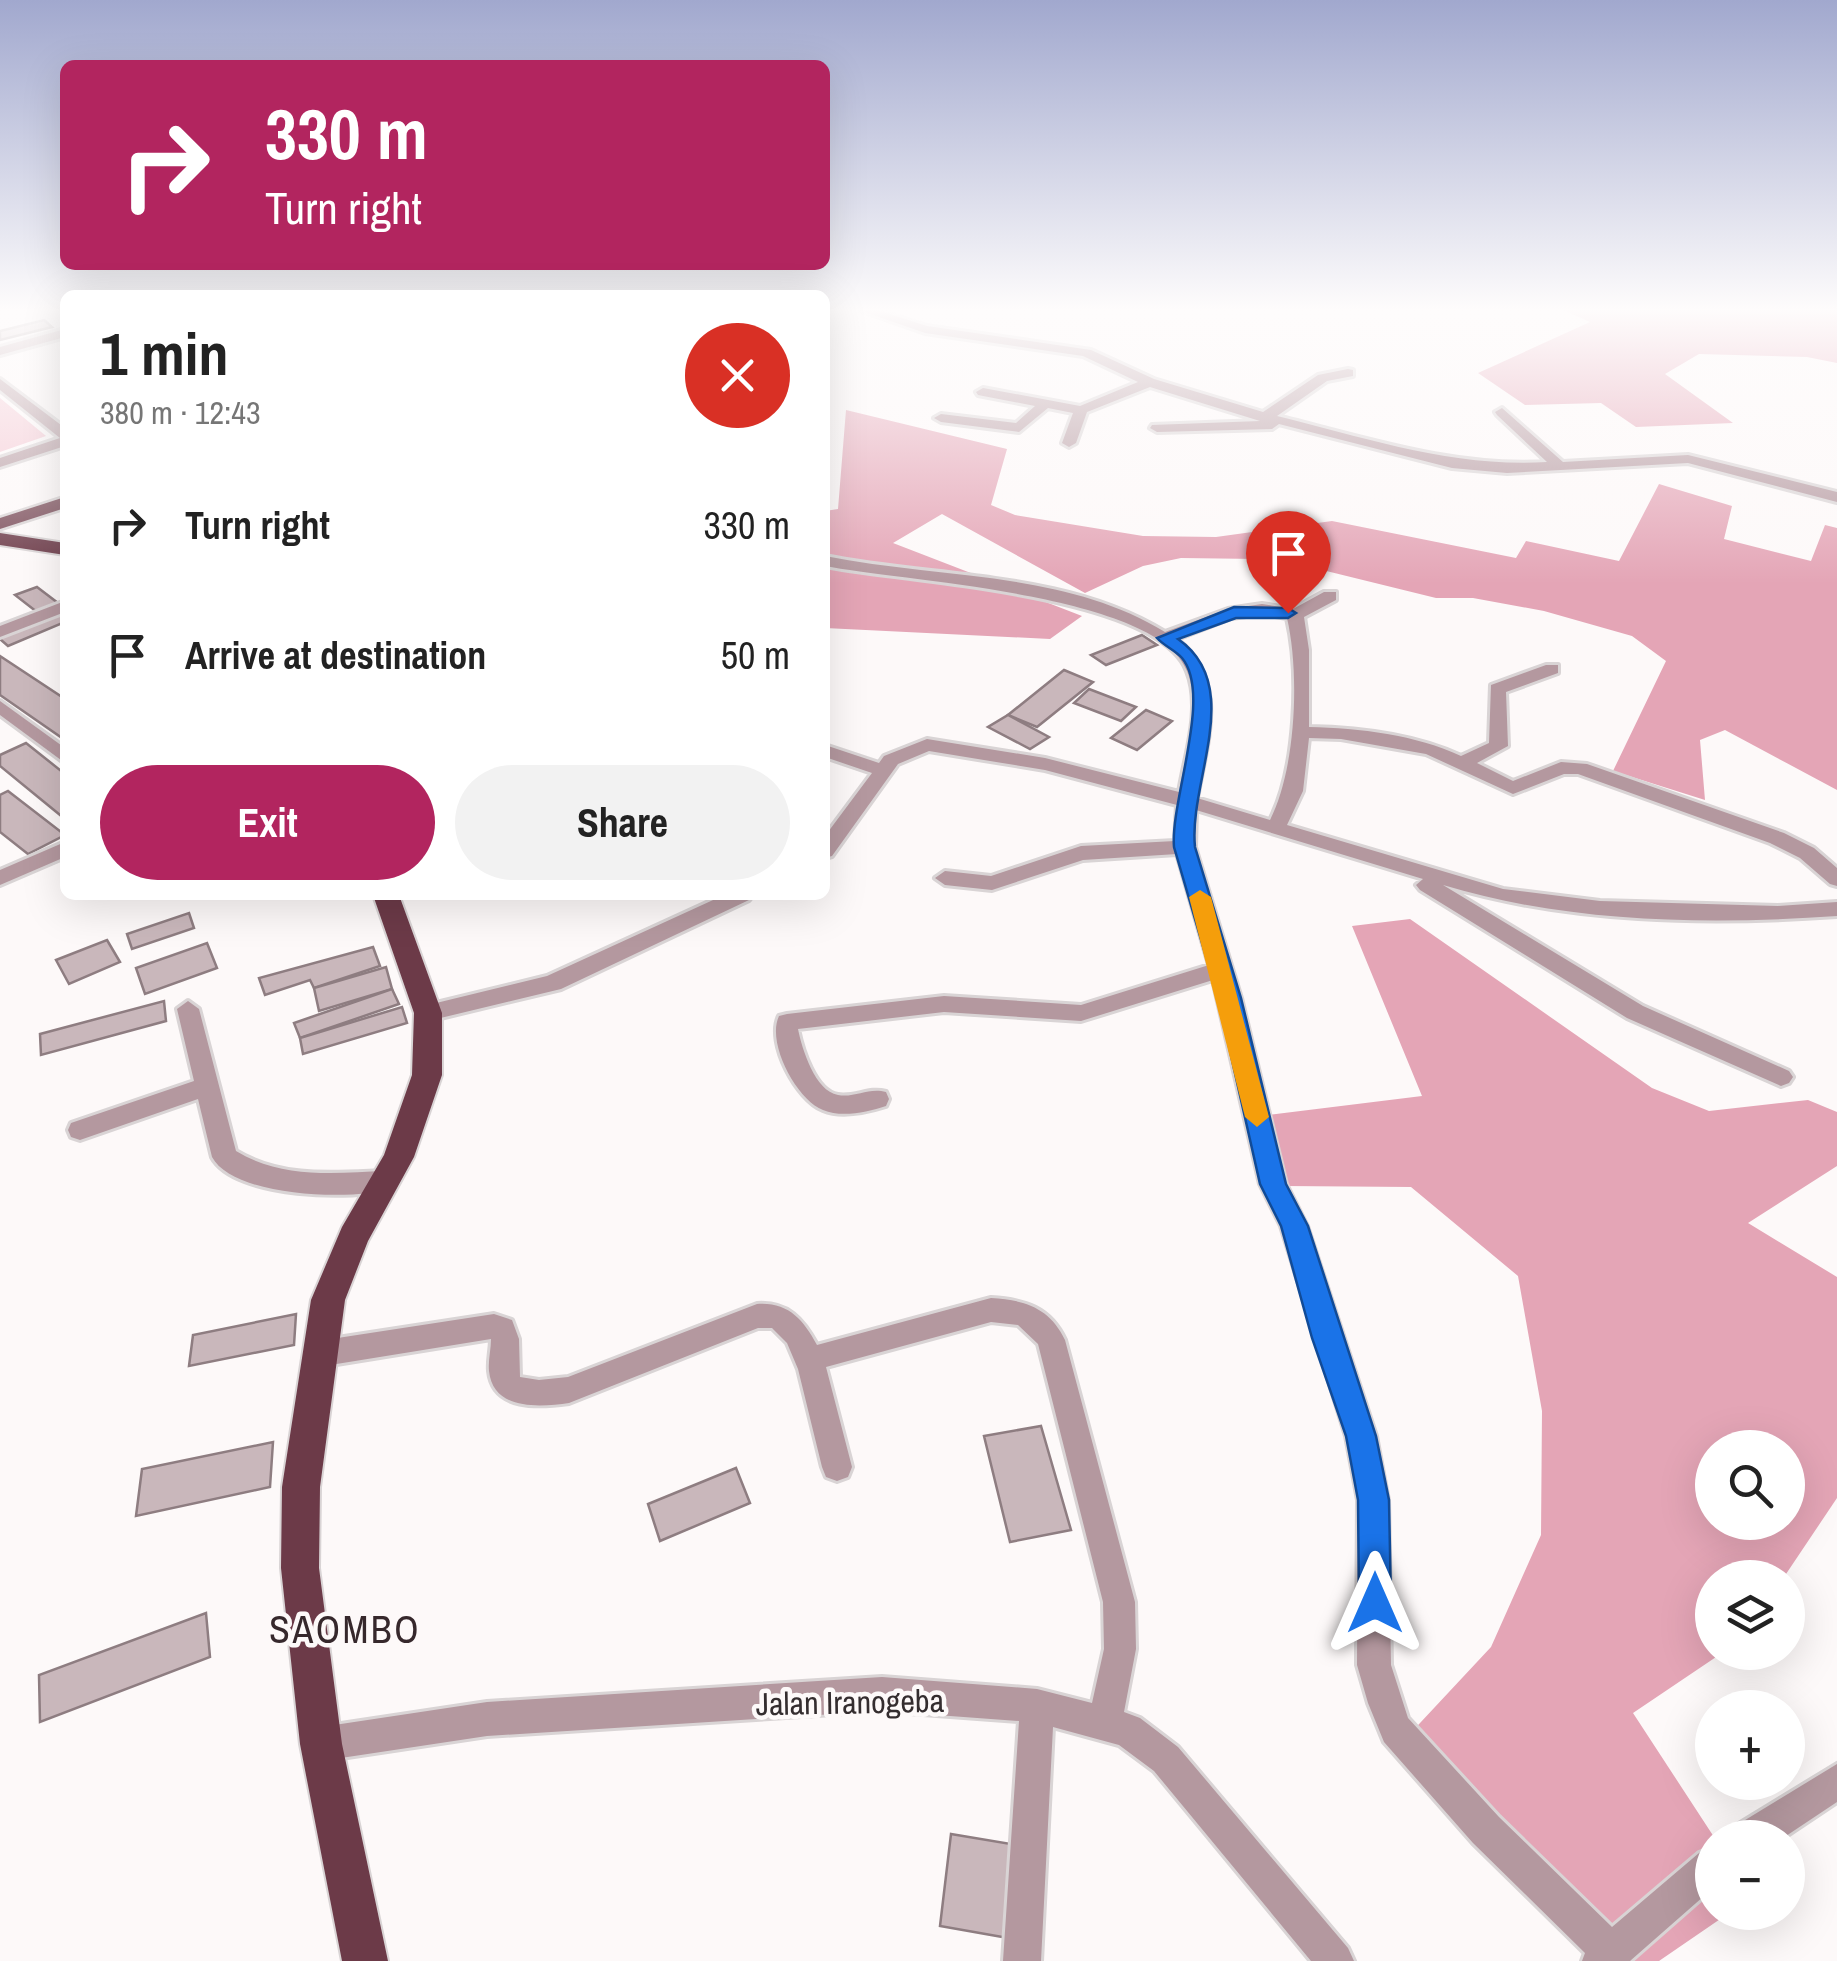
<!DOCTYPE html>
<html lang="en">
<head>
<meta charset="utf-8">
<style>
  :root { --surface:#fff; --page:#f2f2f2; --text:#222; --muted:#767676; --accent:#b2255f }
  body { margin:0; font-family:"Archivo Narrow",sans-serif; background:var(--page); color:var(--text); height:100vh; display:flex; flex-direction:column; font-size:38px; white-space:nowrap }
  * { box-sizing:border-box; margin:0 }
  p { font-size:32px; color:var(--muted) }
  .icon { flex:none; width:55px; height:55px; fill:none; stroke:currentColor; stroke-width:2; stroke-linecap:round; stroke-linejoin:round }
  .map { position:relative; flex:1; overflow:hidden }
  .side { position:absolute; left:60px; top:290px; width:770px; height:610px; display:flex; flex-direction:column; background:var(--surface); border-radius:15px; box-shadow:0 10px 40px #0002 }
  .side>* { flex:none }
  .guide { position:absolute; left:60px; top:60px; width:770px; height:210px; border-radius:15px; box-shadow:0 10px 40px #0002; background:#b2255f; color:#fff; overflow:hidden }
  .tools { position:absolute; left:1695px; top:1430px; display:grid; gap:20px }
  .tools a { display:grid; place-items:center; width:110px; height:110px; border-radius:50%; background:var(--surface); box-shadow:0 10px 40px #0002; font-size:50px }
  .pin { position:absolute; display:grid; place-items:center; width:85px; height:85px; color:#fff; margin:-102px -42px; border-radius:50% 50% 50% 0; rotate:-45deg; box-shadow:0 0 10px #0007 }
  .pin .icon { rotate:45deg }
  .me { position:absolute; width:110px; margin:-55px; rotate:0deg; stroke-linejoin:round; filter:drop-shadow(0 0 8px #0008) }
  .turn { display:flex; align-items:center; gap:35px; height:210px; padding:0 40px; font-size:45px }
  .turn .icon { width:130px; height:130px; stroke-width:2.5 }
  .turn b { display:block; font-size:70px; line-height:85px }
  .round { display:grid; place-items:center; flex:none; width:105px; height:105px; border-radius:52px; background:var(--page) }
  .summary { display:flex; align-items:center; justify-content:space-between; height:170px; padding:0 40px }
  h1 { font-size:60px; font-weight:800; line-height:75px }
  .cta { display:flex; gap:20px; margin-top:auto; padding:20px 40px }
  .cta a { flex:1; height:115px; border-radius:60px; background:var(--accent); color:#fff; font-size:40px; font-weight:800; line-height:115px; text-align:center }
  .cta a+a { background:var(--page); color:var(--text) }
  ul { padding:0; list-style:none }
  li { display:flex; align-items:center; gap:30px; height:130px; padding:0 40px }
  li div { flex:1 }
  li b { display:block; font-size:38px }
  li em { font-style:normal }
  .map>svg:first-child { display:block }
  .green { fill:#f4c8d3 }
  .forest { fill:#e4a5b6; fill-rule:evenodd }
  .building { fill:#c9b7bb; stroke:#8e7d81; stroke-width:2.5 }
  .lines { fill:none; stroke-linecap:round; stroke-linejoin:round }
  .minor-casing { stroke:#d9d4d5; stroke-width:6 }
  .primary-casing { stroke:#d9d4d5; stroke-width:5 }
  .trunk-casing { stroke:#d9d4d5; stroke-width:4 }
  .minor { fill:#b4989f; fill-rule:evenodd }
  .primary { fill:#774855; fill-rule:evenodd }
  .trunk { fill:#6c3a48; fill-rule:evenodd }
  .route { fill:#1a73e8; stroke:#114b97; stroke-width:2.5 }
  .slow { fill:#f59e0b }
  .labels { text-anchor:middle; dominant-baseline:central; stroke-width:9; stroke-linejoin:round; paint-order:stroke }
  .near-street-label { font-size:32px; fill:#342d2f; stroke:#fdf9f9 }
  .near-quarter-label { font-size:38px; letter-spacing:2.5px; fill:#36282c; stroke:#fdf9f9 }
</style>
</head>
<body>
<div class="map">
<svg width="1837" height="1961" viewBox="0 0 1837 1961">
  <rect width="100%" height="100%" fill="#fdf9f9"/>
  <path class="green" d="M0 398 46 436 0 452Z"/>
  <g class="forest">
    <path d="M1563 310H1837V363L1807 357 1699 354 1665 374 1733 423 1636 427 1601 403 1525 405 1478 373 1590 322Z"/>
    <path d="M846 410 1007 449 991 505 1015 515 1143 536 1216 537 1332 521 1516 558 1526 541 1619 561 1659 484 1732 506 1724 539 1811 561 1825 525 1837 528V790L1725 730 1700 740 1705 800 1613 771 1666 661 1632 636 1544 611 1473 598H1436L1302 565 1258 559 1181 558 1143 566 1085 593 942 514 893 543 1082 616 1050 639 825 628V511L838 509Z"/>
    <path d="M1410 919 1652 1088 1709 1111 1808 1100 1837 1112V1166L1748 1223 1837 1277V1498L1784 1577 1712 1578V1652L1722 1653 1633 1713 1714 1837 1712 1912 1729 1913 1659 1961H1633L1406 1738 1491 1647 1541 1535 1542 1411 1518 1276 1411 1187 1285 1186 1268 1115 1422 1096 1352 926ZM1712 1448H1788V1522H1712Z"/>
  </g>
  <g class="building">
    <path d="M44 320 52 327 0 340V331Z"/>
    <path d="M37 587 58 603 37 612 15 595Z"/>
    <path d="M65 607V622L8 646 0 639V633Z"/>
    <path d="M1142 635 1157 645 1106 665 1091 655Z"/>
    <path d="M0 656 65 699V740L0 695Z"/>
    <path d="M1064 670 1093 682 1037 727 1008 715Z"/>
    <path d="M1089 689 1136 707 1121 721 1074 703Z"/>
    <path d="M1146 710 1172 721 1137 750 1111 738Z"/>
    <path d="M1008 715 1049 737 1030 749 988 727Z"/>
    <path d="M26 743 65 774V819L0 766V755Z"/>
    <path d="M8 791 65 835 28 854 0 832V795Z"/>
    <path d="M189 913 194 928 132 949 127 934Z"/>
    <path d="M107 940 120 962 69 984 56 960Z"/>
    <path d="M207 943 217 968 145 994 136 968Z"/>
    <path d="M373 947 380 966 314 988 310 980 265 995 259 978Z"/>
    <path d="M386 967 392 989 319 1011 314 988Z"/>
    <path d="M392 989 399 1004 300 1038 294 1023Z"/>
    <path d="M164 1001 166 1021 41 1055 40 1034Z"/>
    <path d="M402 1007 407 1023 303 1054 300 1038Z"/>
    <path d="M296 1314 294 1345 189 1366 193 1335Z"/>
    <path d="M1041 1426 1071 1530 1010 1542 984 1436Z"/>
    <path d="M273 1442 270 1487 136 1516 142 1469Z"/>
    <path d="M736 1468 750 1503 660 1541 648 1504Z"/>
    <path d="M206 1613 210 1657 40 1722 39 1675Z"/>
    <path d="M951 1834 1017 1845 1008 1938 940 1926Z"/>
  </g>
  <g class="lines">
    <defs>
      <g id="minor">
        <path d="M859 310H877L927 326 1091 350 1154 379 1263 412 1318 375 1348 369 1353 370V376L1327 381 1277 416C1366 438 1454 468 1547 462L1497 415 1495 412 1502 408 1563 462 1688 455 1837 492V502L1688 463 1507 473 1452 468 1279 424 1272 429 1157 432 1150 428 1152 425 1260 421 1150 387 1087 412 1076 443 1069 447 1062 443 1073 413 1048 408 1019 432 941 422 934 418 941 414 1016 423 1035 406 978 395 976 392 983 388 1080 406 1138 382 1083 356 925 333Z"/>
        <path d="M65 329V337L0 355V347Z"/>
        <path d="M0 379 65 428V446L0 467V458L60 438 0 390Z"/>
        <path d="M825 556C937 579 1064 570 1165 632L1228 609 1262 604 1293 609 1324 592H1336V600L1304 617 1309 650V727C1360 728 1416 735 1461 756L1489 743 1491 685 1546 665H1558V673L1506 692 1508 746 1477 763 1513 781 1561 762 1587 764 1784 833 1814 848 1837 868V886L1830 884 1800 858 1770 843 1578 774H1564L1513 794 1426 754 1341 739 1309 738 1303 791 1287 825 1503 889 1600 901 1778 906 1837 902V916C1707 925 1568 923 1443 885L1643 1006 1789 1071 1793 1077 1789 1083 1781 1086 1627 1018 1420 890 1416 885 1423 879 1196 810 1195 847 1241 998 1286 1184 1307 1226 1376 1436 1388 1500 1391 1665 1408 1718 1499 1817 1612 1927 1699 1853 1712 1848V1889L1630 1961H1582L1585 1953 1473 1843 1384 1742 1368 1703 1357 1665 1358 1500 1346 1436 1281 1226 1260 1184 1213 980 1081 1021 944 1012 798 1029C802 1049 815 1091 838 1095 855 1098 869 1087 886 1092L889 1099 886 1106C867 1112 842 1118 823 1110 797 1100 766 1043 779 1016L787 1014 944 996 1081 1005 1209 965 1177 854 1083 860 992 890 945 885 935 878 945 871 991 876 1081 846 1175 841 1177 805 1045 770 929 751 898 764 832 856 825 858V836L872 773 825 757V745L879 763 884 756 927 739 1045 758 1179 792C1185 755 1202 708 1187 671 1157 593 899 581 825 566ZM1262 614 1287 618C1300 674 1296 769 1270 820L1197 798C1207 741 1229 681 1177 639L1231 618Z"/>
        <path d="M65 601V612L0 637V626Z"/>
        <path d="M0 701 65 748V763L0 715Z"/>
        <path d="M65 842V857L0 885V870Z"/>
        <path d="M724 895H753L749 900 561 989 428 1021 416 1013 428 1005 547 976Z"/>
        <path d="M188 1001 199 1009 236 1151C282 1179 334 1173 385 1171L394 1174 398 1181 394 1188C356 1201 234 1198 212 1157L198 1099 80 1140 71 1137 68 1130 71 1123 194 1081 177 1009Z"/>
        <path d="M991 1298C1025 1300 1050 1308 1065 1340L1135 1602 1136 1649 1124 1712 1140 1718 1178 1747 1348 1948 1354 1961H1311L1154 1771 1119 1745 1053 1727 1041 1961H1003L1019 1721 882 1711 487 1736 321 1761 309 1756 304 1744 309 1732 321 1727 487 1702 882 1677 1037 1689 1092 1703 1104 1649 1103 1602 1038 1344 1018 1325 991 1322 826 1367 852 1467 848 1477 837 1481 826 1477 822 1467 798 1369 787 1343 772 1328H758L569 1403C540 1407 493 1411 489 1371 488 1360 491 1350 491 1339L318 1367 308 1363 304 1354 308 1345 318 1341 494 1314 512 1320 519 1339 520 1377 539 1380 568 1377 757 1304C788 1302 803 1319 817 1345Z"/>
        <path d="M1837 1764V1802L1783 1838H1732L1737 1825Z"/>
      </g>
      <path id="primary" d="M65 497V508L0 529V518Z"/>
      <g id="trunk">
        <path d="M0 533 65 543V555L0 545Z"/>
        <path d="M373 895H399L442 1013V1075L414 1157 368 1241 345 1300 320 1487 319 1568 342 1744 388 1961H342L300 1744 281 1568 282 1487 311 1300 342 1227 384 1155 412 1075 414 1013Z"/>
      </g>
    </defs>
    <use href="#minor" class="minor-casing"/>
    <use href="#primary" class="primary-casing"/>
    <use href="#trunk" class="trunk-casing"/>
    <use href="#minor" class="minor"/>
    <use href="#primary" class="primary"/>
    <use href="#trunk" class="trunk"/>
  </g>
  <linearGradient id="sky" x2="0" y2="1"><stop stop-color="#a1a8ce"/><stop offset="0.53" stop-color="#fefcfc"/><stop offset="1" stop-color="#fefcfc" stop-opacity="0"/></linearGradient>
  <rect width="1837" height="584" fill="url(#sky)"/>
  <path class="route" d="M1234 607 1288 608 1296 613 1288 618H1236L1178 639C1246 686 1188 782 1195 847L1241 998 1286 1184 1308 1226 1376 1436 1389 1500 1391 1603 1386 1614 1375 1619 1364 1614 1359 1603 1358 1500 1346 1436 1312 1338 1281 1226 1260 1184 1218 998 1174 847C1170 801 1213 695 1182 658 1175 650 1164 646 1157 638Z"/>
  <path class="slow" d="M1200 890 1211 897 1269 1117 1257 1127 1245 1117 1189 897Z"/>
  <g class="labels">
    <g class="near-street-label">
      <text transform="translate(850 1702) rotate(-1)">Jalan Iranogeba</text>
    </g>
    <g class="near-quarter-label">
      <text x="345" y="1629">SAOMBO</text>
    </g>
  </g>
</svg>
<div class="tools">
<a><svg class="icon" aria-label="search" viewBox="0 0 24 24"><circle cx="10" cy="10" r="6"/><path d="M15 15l6 6"/></svg></a>
<a><svg class="icon" aria-label="layers" viewBox="0 0 24 24"><path d="M12 4l9 5-9 5-9-5zM3 14l9 5 9-5"/></svg></a>
<a>+</a>
<a>−</a>
</div>
<div class="pin" style="left:1288px;top:613px;background:#d93025"><svg class="icon" aria-label="arrive" viewBox="0 0 24 24"><path d="M6 21V4h12l-3 4 3 4H6"/></svg></div>
<svg class="me" style="left:1375px;top:1603px" viewBox="-20 -20 40 40"><path d="M0-17L14 15 0 8-14 15z" fill="#1a73e8" stroke="#fff" stroke-width="4"/></svg>
<div class="guide">
<div class="turn"><svg class="icon" aria-label="right" viewBox="0 0 24 24"><path d="M7 20v-9h11M14 6l5 5-5 5"/></svg><div><b>330 m</b>Turn right</div></div>
</div>
<section class="side">
<div class="summary"><div><h1>1 min</h1><p>380 m · 12:43</p></div><a class="round" style="background:#d93025;color:#fff"><svg class="icon" aria-label="close" viewBox="0 0 24 24"><path d="M6 6l12 12M18 6L6 18"/></svg></a></div>
<ul>
<li><svg class="icon" aria-label="right" viewBox="0 0 24 24"><path d="M7 20v-9h11M14 6l5 5-5 5"/></svg><div><b>Turn right</b></div><em>330 m</em></li>
<li><svg class="icon" aria-label="arrive" viewBox="0 0 24 24"><path d="M6 21V4h12l-3 4 3 4H6"/></svg><div><b>Arrive at destination</b></div><em>50 m</em></li>
</ul>
<div class="cta"><a>Exit</a><a>Share</a></div>
</section>
</div>
</body>
</html>
